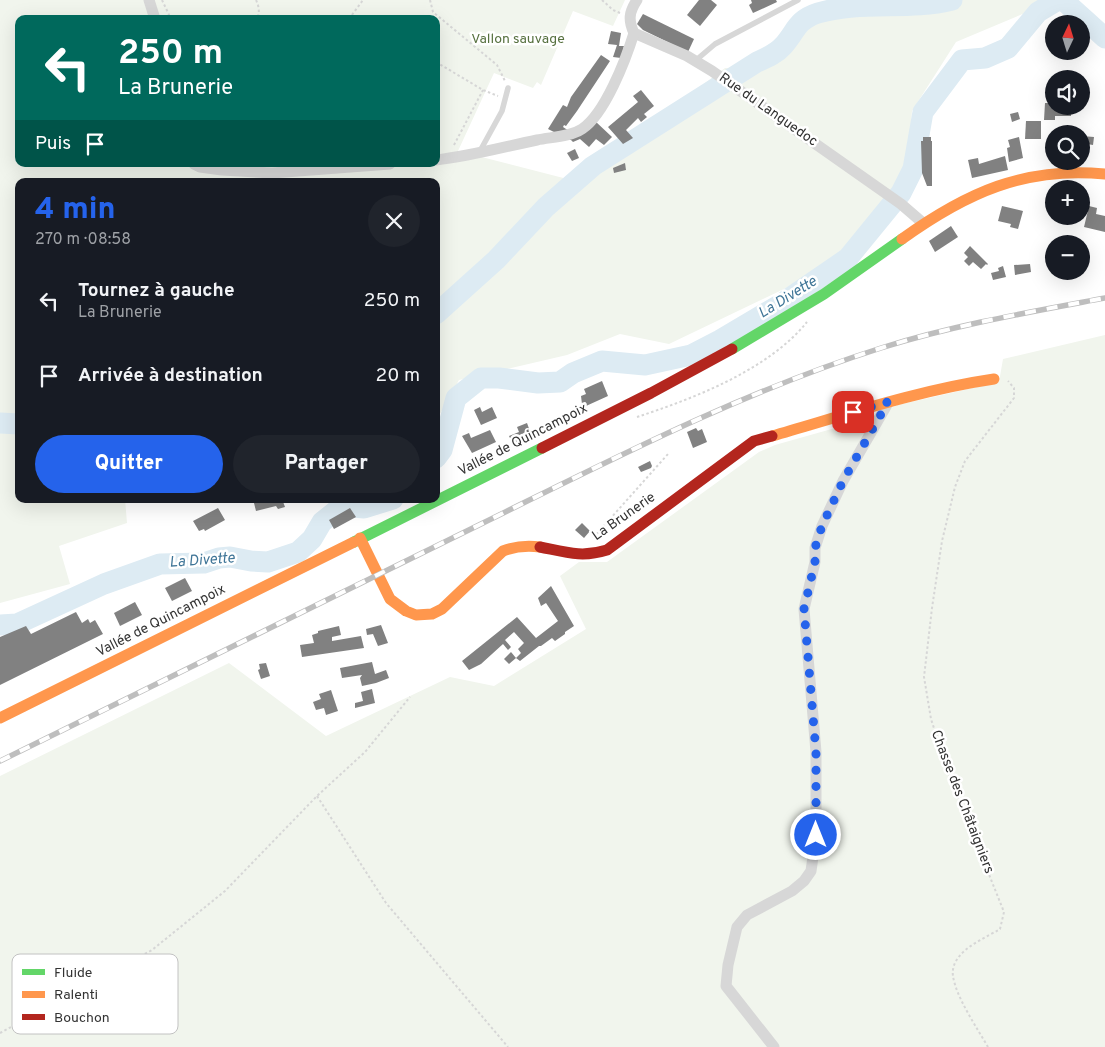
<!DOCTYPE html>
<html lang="fr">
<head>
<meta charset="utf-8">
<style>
  :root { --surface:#171b24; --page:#20242c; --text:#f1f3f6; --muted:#9ea1a6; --accent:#2563eb }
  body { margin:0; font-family:Overpass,sans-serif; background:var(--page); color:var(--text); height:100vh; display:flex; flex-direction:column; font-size:19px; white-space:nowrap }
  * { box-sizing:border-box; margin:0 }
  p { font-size:16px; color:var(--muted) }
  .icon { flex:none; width:28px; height:28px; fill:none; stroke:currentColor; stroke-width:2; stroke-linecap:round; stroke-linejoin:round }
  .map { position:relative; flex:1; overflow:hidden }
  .side { position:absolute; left:15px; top:178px; width:425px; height:325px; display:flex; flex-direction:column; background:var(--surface); border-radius:10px; box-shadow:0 5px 20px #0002 }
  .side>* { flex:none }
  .banner { position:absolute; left:15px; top:15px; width:425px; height:152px; border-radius:10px; box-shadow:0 5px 20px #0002; background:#00695c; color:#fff; overflow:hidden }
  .needle { width:32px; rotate:4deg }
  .controls { position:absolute; left:1045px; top:15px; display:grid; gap:10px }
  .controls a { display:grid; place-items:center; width:45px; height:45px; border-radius:50%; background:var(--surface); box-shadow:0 5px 20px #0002; font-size:25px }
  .pin { position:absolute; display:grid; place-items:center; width:42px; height:42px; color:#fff; margin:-21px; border-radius:10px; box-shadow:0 2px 8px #0006 }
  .me { position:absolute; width:55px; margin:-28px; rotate:0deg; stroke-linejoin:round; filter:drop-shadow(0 0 4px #0008) }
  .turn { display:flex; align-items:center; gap:18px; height:105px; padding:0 20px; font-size:22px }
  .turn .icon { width:65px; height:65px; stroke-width:2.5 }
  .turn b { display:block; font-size:35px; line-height:42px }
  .then { display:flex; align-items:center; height:48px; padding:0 20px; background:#0003; gap:10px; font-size:19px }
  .round { display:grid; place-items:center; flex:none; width:52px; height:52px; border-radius:26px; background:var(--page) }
  .head { display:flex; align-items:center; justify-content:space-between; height:85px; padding:0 20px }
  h1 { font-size:30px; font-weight:800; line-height:38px; color:var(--accent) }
  .button { display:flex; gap:10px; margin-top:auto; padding:10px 20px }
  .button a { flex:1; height:58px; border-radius:30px; background:var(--accent); color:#fff; font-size:20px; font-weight:800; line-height:58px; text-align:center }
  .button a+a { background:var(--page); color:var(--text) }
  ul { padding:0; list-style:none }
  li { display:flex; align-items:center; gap:15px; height:75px; padding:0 20px }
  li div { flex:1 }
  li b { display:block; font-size:19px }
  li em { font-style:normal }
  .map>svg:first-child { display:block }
  .green { fill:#f1f5ed; fill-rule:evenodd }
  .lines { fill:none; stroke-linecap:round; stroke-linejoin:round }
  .river { stroke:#ddebf3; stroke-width:21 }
  .building { fill:#818181 }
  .path { stroke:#d6d6d6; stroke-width:2; stroke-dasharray:2.5 2.5; stroke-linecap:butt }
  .lane { stroke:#d7d7d7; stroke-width:5.5 }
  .street { stroke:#d7d7d7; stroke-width:11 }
  .fast { stroke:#63d668; stroke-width:11 }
  .slow { stroke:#ff974d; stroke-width:11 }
  .jam { stroke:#b3261e; stroke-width:11 }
  .rail-casing { stroke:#bebebe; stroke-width:5.5 }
  .rail { stroke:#fff; stroke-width:4; stroke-dasharray:11; stroke-linecap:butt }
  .route { stroke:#2563eb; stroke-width:9; stroke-dasharray:0 16.2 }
  .labels { text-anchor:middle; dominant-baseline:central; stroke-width:5; stroke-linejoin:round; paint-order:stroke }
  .park-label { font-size:14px; fill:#56703f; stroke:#fff }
  .street-label { font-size:14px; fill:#333; stroke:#fff }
  .water-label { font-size:15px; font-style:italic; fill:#3f7597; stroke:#fff }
  .key { fill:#fff; stroke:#c2c2c2; stroke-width:1 }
  .key-label { font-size:14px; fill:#333 }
</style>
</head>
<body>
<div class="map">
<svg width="1105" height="1047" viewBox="0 0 1105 1047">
  <rect width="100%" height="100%" fill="#fff"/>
  <g class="green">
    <path d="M0 0H625L613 26 573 11 541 85 537 82 533 88 494 73 458 151 575 181 725 68H751L823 13 933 7 951 0H1056L956 42 912 111 908 163 890 208 826 269 669 344 620 334 567 355 459 380 436 421V181H19V499H125L127 523 59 546 70 584 0 603ZM19 19H436V164H19Z"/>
    <path d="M1105 335V1047H0V776L229 663 326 736 450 677 494 686 586 629 560 576 579 562H607L759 452 775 445 860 421 898 405 999 382 1003 359Z"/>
  </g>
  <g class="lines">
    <g class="river">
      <path d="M1063 0 1105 38"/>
      <path d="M436 314 496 260 546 207 593 166 757 62C766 58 776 54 783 46 796 32 796 20 818 13 862 0 908 11 952 0"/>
      <path d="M0 423 19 424"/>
      <path d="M436 458 442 450 456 398 481 378H499L538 383 560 382 573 373 602 361 645 365 691 355 720 340 781 304 848 258 901 193 913 169 923 112 962 60 985 58 1008 48 1038 12 1058 0"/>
      <path d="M0 625 17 624 104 584 160 564 204 563 219 558 230 557 251 561 268 562 298 552 312 539 322 522 342 506 364 508 393 499"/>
    </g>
  </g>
  <g class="building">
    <path d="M699 0H711L717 5 700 26 687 15Z"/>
    <path d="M751 0H776L777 2 753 13 749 5 752 3Z"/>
    <path d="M643 14 694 39 688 52 643 30 637 24Z"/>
    <path d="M611 31 621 33 619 46H624L621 58 613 57 617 45 608 44Z"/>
    <path d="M601 55 610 61 577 111 566 126 564 125 563 127 569 131 558 134 548 129 563 105 567 107 571 97Z"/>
    <path d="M641 90 654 106 644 114 647 117 641 122 638 118 626 130 633 138 623 144 608 127 638 102 633 96Z"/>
    <path d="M1045 103H1054V106H1071V116H1055V120H1044Z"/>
    <path d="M1018 112 1020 119 1012 122 1010 114Z"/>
    <path d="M595 121 612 137 604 145 596 139 589 147 580 139 573 142 571 140H570L569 138Z"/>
    <path d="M1026 121H1041V139H1025Z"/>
    <path d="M1082 136 1094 137 1093 145 1081 143Z"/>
    <path d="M923 137H931V141H932V186H927L922 173 921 141H923Z"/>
    <path d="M1019 137 1023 158 1009 162 1007 148 1010 147 1008 140Z"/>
    <path d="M575 149 579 158 572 161 567 153Z"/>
    <path d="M1005 156 1008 170 972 178 968 160 978 158 979 164Z"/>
    <path d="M625 163 626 170 614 173 613 168Z"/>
    <path d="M1002 206 1023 211 1018 229 1010 227 1011 224 998 221Z"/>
    <path d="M1089 206 1097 208 1096 214 1105 216V232L1084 227Z"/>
    <path d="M951 226 958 237 935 252 929 241Z"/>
    <path d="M970 246 988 264 987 265 986 264 981 269 973 262 969 266 964 261 968 257 964 253Z"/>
    <path d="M1030 264 1031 272 1015 275 1014 265Z"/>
    <path d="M1003 266 1006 277 993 280 991 273 999 271 998 268Z"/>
    <path d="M602 381 608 396 586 406 585 404H582L581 396 586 394 584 389Z"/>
    <path d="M480 407 482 412 492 407 497 418 481 425 474 410Z"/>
    <path d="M527 423 532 437 513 444 509 436 519 432 517 427Z"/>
    <path d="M696 428 698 431 702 429 707 442 693 448 687 432Z"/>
    <path d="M490 430 496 442 472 453 462 436 469 433 471 438Z"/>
    <path d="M650 461 652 466 651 468 641 472 638 467Z"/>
    <path d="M253 499H282L285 507 278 509 276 506 256 511Z"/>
    <path d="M218 508 225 520 205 531 204 529 199 531 193 521Z"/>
    <path d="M350 508 356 517 334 529 329 520Z"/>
    <path d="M582 523 590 531 584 538 575 530Z"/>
    <path d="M185 578 192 591 172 601 165 588Z"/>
    <path d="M551 586 574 626 565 632V634L555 641 552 638 541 646H539L520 661 516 658 521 653 518 649 524 643 514 632 505 640 511 647 508 650 503 644 481 664 469 670 462 661 517 617 536 638 558 621 546 603 541 606 538 598Z"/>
    <path d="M135 602 142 615 120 626 114 613Z"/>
    <path d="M76 612 82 623 88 619 90 623 95 620 103 634 0 685V637L26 626 31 634Z"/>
    <path d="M381 625 388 643 378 646 373 634 367 635 366 629Z"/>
    <path d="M339 626 341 635 332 637V641L361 636 364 648 302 657 300 645 314 643 312 635 318 633V631Z"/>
    <path d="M511 652 516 658 509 664 504 659Z"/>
    <path d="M372 662 375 674 386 670 389 678 376 683 362 686 360 678 362 675 342 678 340 668Z"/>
    <path d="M266 663 270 676 261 679 258 670 260 669 259 664Z"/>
    <path d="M372 689 375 703 355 708V703L363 701 361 692Z"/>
    <path d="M331 690 338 711 326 715 324 708 316 710 313 702 321 699 319 694Z"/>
  </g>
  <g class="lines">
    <g class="path">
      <path d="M162 0 171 19"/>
      <path d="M256 0C259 6 260 13 257 19"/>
      <path d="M430 0 433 12 497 65 505 81"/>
      <path d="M602 0 613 10 620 13"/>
      <path d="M349 19 363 0"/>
      <path d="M436 62 483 90 498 96"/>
      <path d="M454 145 483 90"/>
      <path d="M637 417C695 398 768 370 807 322"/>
      <path d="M593 538 668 454"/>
      <path d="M317 796 386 903 508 1047"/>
      <path d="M0 1033 152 950 225 891 317 796 365 752 410 697"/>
      <path d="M988 1047C977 1028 956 997 953 976 952 970 954 963 958 958 967 945 987 937 1000 929L1004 912 950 777 931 719 924 677 932 608 942 541 955 487 965 461 1014 398V388L1008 381"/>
    </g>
    <g class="lane">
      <path d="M695 61 715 44 798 0"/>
      <path d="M480 151 502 111 508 88"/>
    </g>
    <g class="street">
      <path d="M149 0 155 19"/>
      <path d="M637 0C629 12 628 20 634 33L687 56 712 71 901 204 923 223"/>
      <path d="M436 160C471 156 503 147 537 140 551 137 570 137 582 129 605 114 626 59 634 33"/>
      <path d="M194 164 200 167 222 170 272 173 390 164"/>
      <path d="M774 1047 726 986 728 965 737 927 747 915 792 891 804 881 811 871 816 835V752L804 609 815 562V548L822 526 843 481 888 403"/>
    </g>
    <g class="fast">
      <path d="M732 349 824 294 902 239"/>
      <path d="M354 542 542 448"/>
    </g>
    <g class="slow">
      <path d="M902 239C966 193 1025 166 1105 174"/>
      <path d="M772 436C845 415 919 390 994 379"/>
      <path d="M360 538 390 599 406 611 416 615 432 614 442 609 503 551C516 546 526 545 540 547"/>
      <path d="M0 718 354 542"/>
    </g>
    <g class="jam">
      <path d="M542 448 651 393 732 349"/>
      <path d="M540 547C565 552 582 558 607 550L754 441 772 436"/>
    </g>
    <defs>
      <path id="rail" d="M0 761C161 682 322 602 483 523 613 459 742 392 881 348 954 325 1030 312 1105 298"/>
    </defs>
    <use href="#rail" class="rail-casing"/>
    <use href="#rail" class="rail"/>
  </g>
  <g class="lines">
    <path class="route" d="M816 835V752L804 609 815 562V548L822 526 843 481 888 402 853 412"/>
  </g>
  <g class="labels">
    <g class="park-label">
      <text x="518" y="39">Vallon sauvage</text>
    </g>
    <g class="street-label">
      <text transform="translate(768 110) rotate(35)">Rue du Languedoc</text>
      <text transform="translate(523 440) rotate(-27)">Vallée de Quincampoix</text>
      <text transform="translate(624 517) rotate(-35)">La Brunerie</text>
      <text transform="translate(161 621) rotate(-27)">Vallée de Quincampoix</text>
      <text transform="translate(962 802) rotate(69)">Chasse des Châtaigniers</text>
    </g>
    <g class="water-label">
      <text transform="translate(788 298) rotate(-32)">La Divette</text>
      <text transform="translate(202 561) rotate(-4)">La Divette</text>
    </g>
  </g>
  <rect x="12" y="954" width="166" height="80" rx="8" class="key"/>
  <rect x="22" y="969" width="23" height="6" fill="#63d668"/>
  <rect x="22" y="991" width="23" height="7" fill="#ff974d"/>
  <rect x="22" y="1014" width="23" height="6" fill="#b3261e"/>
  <g class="key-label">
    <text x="54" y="977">Fluide</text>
    <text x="54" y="999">Ralenti</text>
    <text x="54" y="1022">Bouchon</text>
  </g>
</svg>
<div class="controls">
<a><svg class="needle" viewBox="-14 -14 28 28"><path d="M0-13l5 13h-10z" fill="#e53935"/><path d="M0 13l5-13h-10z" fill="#9ea1a6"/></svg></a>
<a><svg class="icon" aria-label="sound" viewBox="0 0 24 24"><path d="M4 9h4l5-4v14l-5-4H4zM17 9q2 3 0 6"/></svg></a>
<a><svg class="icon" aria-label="search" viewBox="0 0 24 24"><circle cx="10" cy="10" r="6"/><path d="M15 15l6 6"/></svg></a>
<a>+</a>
<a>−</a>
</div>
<div class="pin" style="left:853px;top:412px;background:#d93025"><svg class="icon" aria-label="arrive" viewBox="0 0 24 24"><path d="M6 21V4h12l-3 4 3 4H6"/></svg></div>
<svg class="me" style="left:816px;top:835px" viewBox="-20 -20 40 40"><circle r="17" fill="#2563eb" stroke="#fff" stroke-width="3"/><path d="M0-11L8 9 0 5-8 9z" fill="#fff"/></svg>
<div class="banner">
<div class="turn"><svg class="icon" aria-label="left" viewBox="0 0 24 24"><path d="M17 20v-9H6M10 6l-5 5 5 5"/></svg><div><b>250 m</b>La Brunerie</div></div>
<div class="then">Puis<svg class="icon" aria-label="arrive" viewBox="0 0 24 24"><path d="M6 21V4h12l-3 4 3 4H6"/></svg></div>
</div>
<section class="side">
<div class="head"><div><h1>4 min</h1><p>270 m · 08:58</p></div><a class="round"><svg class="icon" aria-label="close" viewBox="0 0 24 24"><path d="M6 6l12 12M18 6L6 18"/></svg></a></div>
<ul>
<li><svg class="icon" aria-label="left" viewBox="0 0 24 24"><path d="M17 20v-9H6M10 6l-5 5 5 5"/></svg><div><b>Tournez à gauche</b><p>La Brunerie</p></div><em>250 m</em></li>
<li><svg class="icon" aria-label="arrive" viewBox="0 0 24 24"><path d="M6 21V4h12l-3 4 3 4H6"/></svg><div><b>Arrivée à destination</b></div><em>20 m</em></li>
</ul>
<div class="button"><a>Quitter</a><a>Partager</a></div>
</section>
</div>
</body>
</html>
